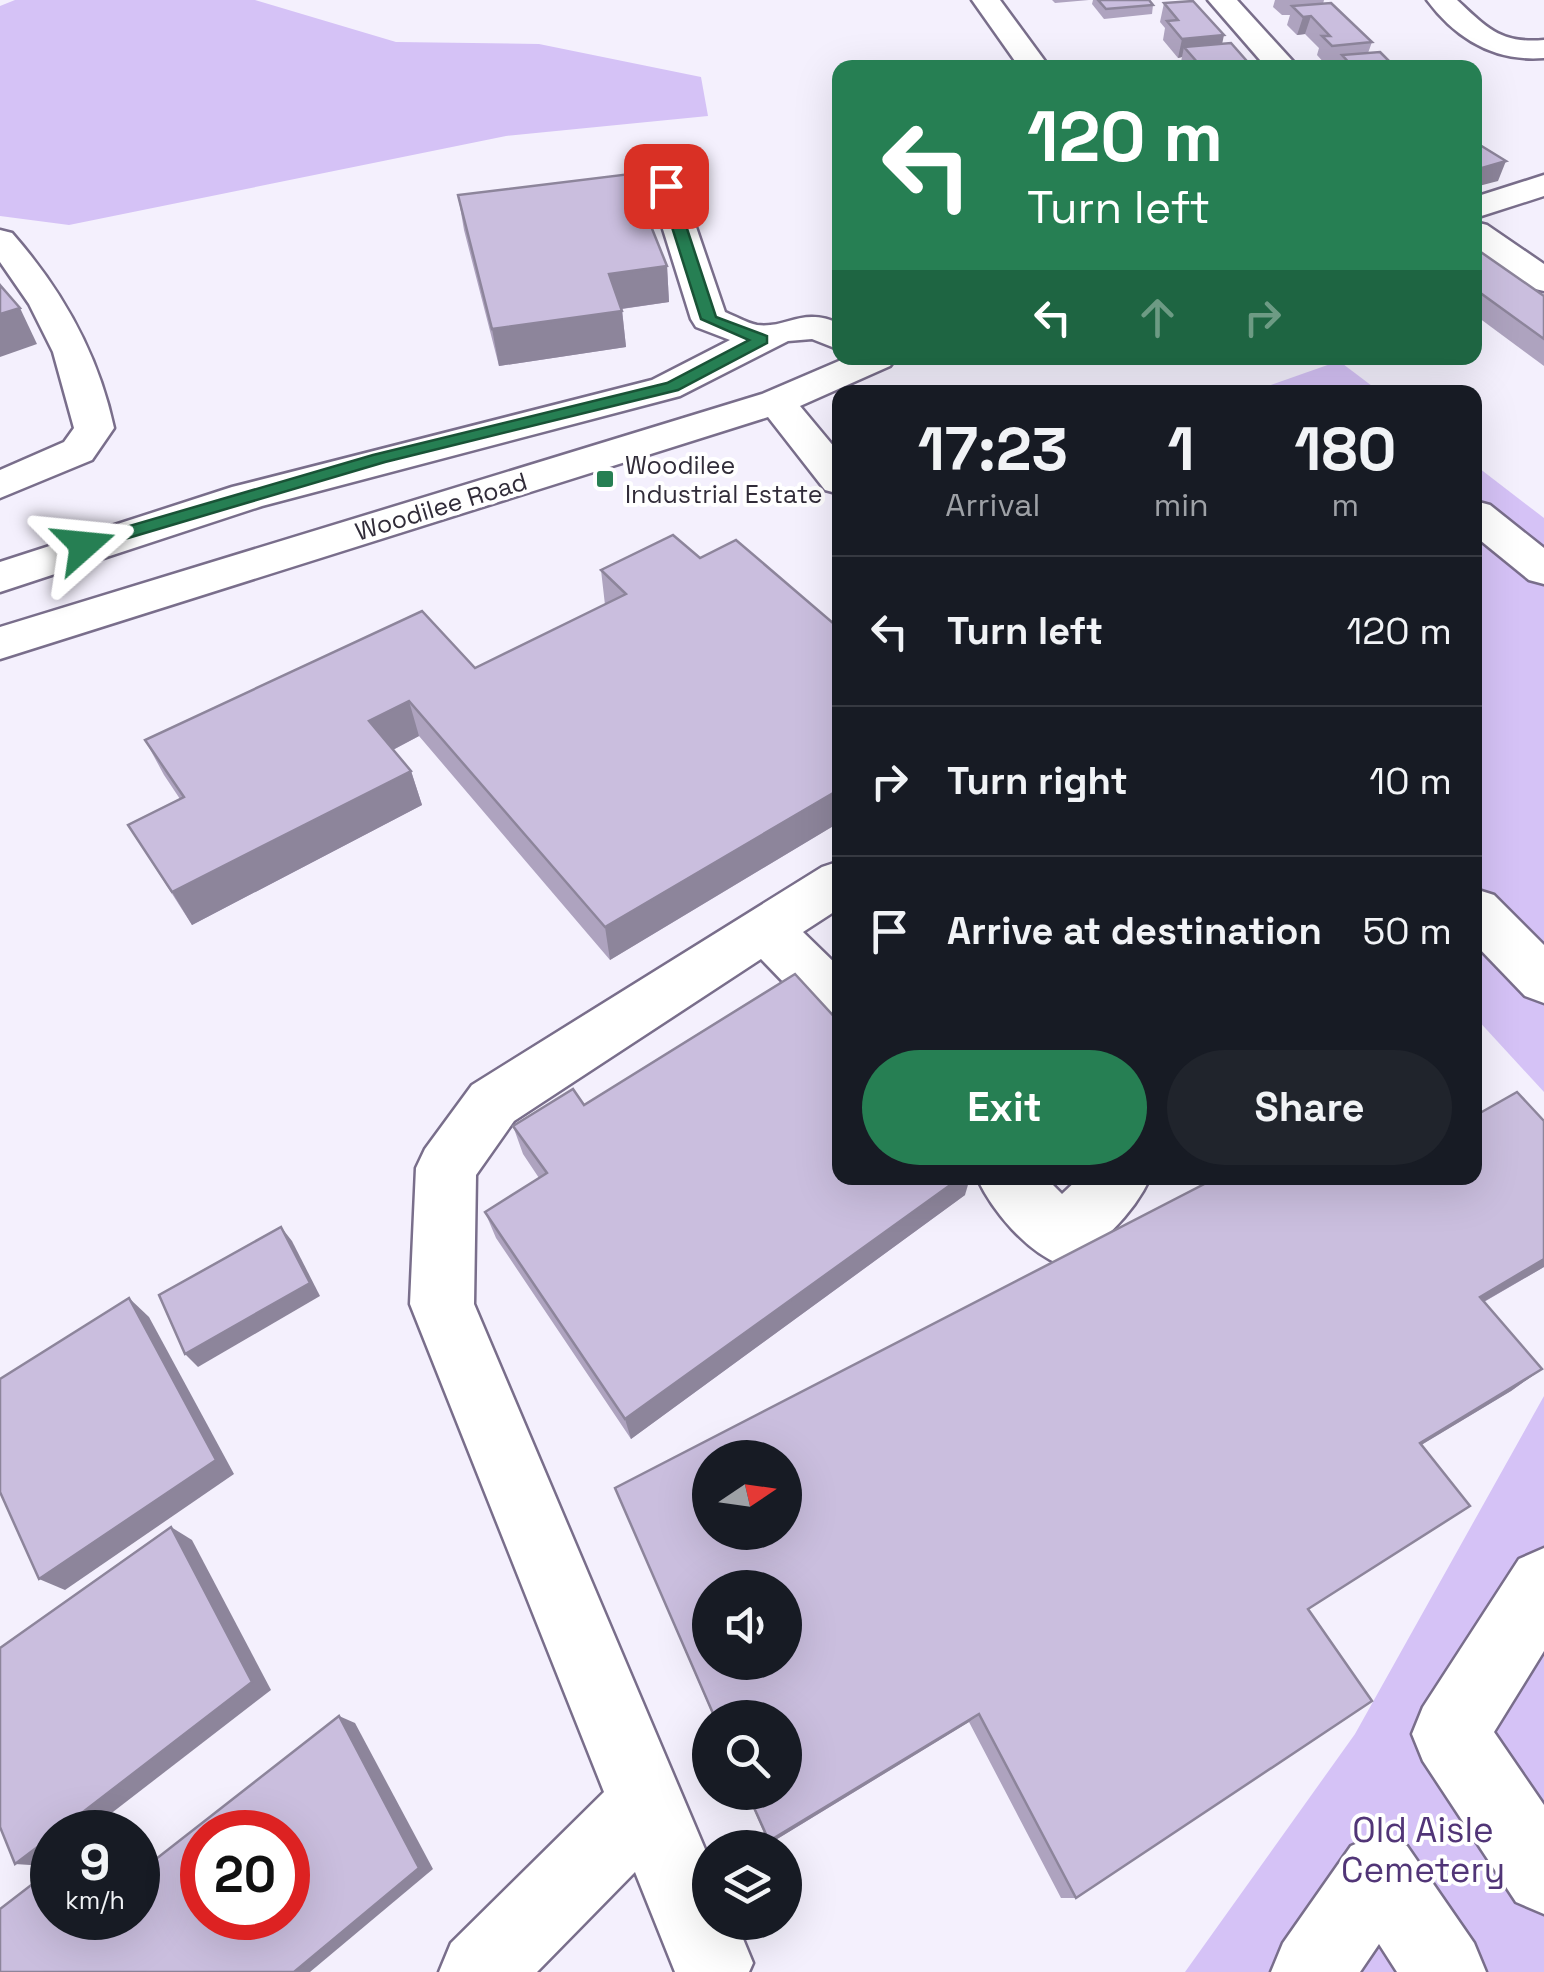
<!DOCTYPE html>
<html lang="en">
<head>
<meta charset="utf-8">
<style>
  :root { --surface:#171b24; --page:#20242c; --text:#f1f3f6; --muted:#9ea1a6; --line:#363941; --accent:#267f53 }
  body { margin:0; font-family:"Space Grotesk",sans-serif; background:var(--page); color:var(--text); height:100vh; display:flex; flex-direction:column; font-size:38px; white-space:nowrap }
  * { box-sizing:border-box; margin:0 }
  p { font-size:32px; color:var(--muted) }
  .icon { flex:none; width:55px; height:55px; fill:none; stroke:currentColor; stroke-width:2; stroke-linecap:round; stroke-linejoin:round }
  .map { position:relative; flex:1; overflow:hidden }
  .drawer { position:absolute; left:832px; top:385px; width:650px; height:800px; display:flex; flex-direction:column; background:var(--surface); border-radius:20px; box-shadow:0 10px 40px #0002 }
  .drawer>* { flex:none }
  .banner { position:absolute; left:832px; top:60px; width:650px; height:305px; border-radius:20px; box-shadow:0 10px 40px #0002; background:#267f53; color:#fff; overflow:hidden }
  .needle { width:65px; rotate:77deg }
  .tools { position:absolute; left:692px; top:1440px; display:grid; gap:20px }
  .tools a { display:grid; place-items:center; width:110px; height:110px; border-radius:50%; background:var(--surface); box-shadow:0 10px 40px #0002; font-size:50px }
  .speed { position:absolute; left:30px; top:1810px; display:flex; gap:20px; font-size:50px; font-weight:700; text-align:center }
  .speed>* { display:grid; place-content:center; width:130px; height:130px; border-radius:50%; background:var(--surface); box-shadow:0 10px 40px #0002; line-height:1 }
  .speed small { font-size:25px; font-weight:400 }
  .speed .limit { border:15px solid #d22; background:#fff; color:#111 }
  .pin { position:absolute; display:grid; place-items:center; width:85px; height:85px; color:#fff; margin:-42px; border-radius:20px; box-shadow:0 5px 15px #0006 }
  .me { position:absolute; width:110px; margin:-55px; rotate:72deg; stroke-linejoin:round; filter:drop-shadow(0 0 8px #0008) }
  .turn { display:flex; align-items:center; gap:35px; height:210px; padding:0 30px; font-size:45px }
  .turn .icon { width:130px; height:130px; stroke-width:2.5 }
  .turn b { display:block; font-size:70px; line-height:85px }
  .lanes { display:flex; align-items:center; height:95px; padding:0 30px; background:#0003; justify-content:center; gap:50px; direction:ltr }
  .lanes .off { opacity:.35 }
  .eta { display:flex; justify-content:space-evenly; align-items:center; height:170px; text-align:center }
  .eta b { font-size:60px; font-weight:700; line-height:70px }
  .cta { display:flex; gap:20px; margin-top:auto; padding:20px 30px }
  .cta a { flex:1; height:115px; border-radius:60px; background:var(--accent); color:#fff; font-size:40px; font-weight:700; line-height:115px; text-align:center }
  .cta a+a { background:var(--page); color:var(--text) }
  ul { padding:0; list-style:none }
  li { display:flex; align-items:center; gap:30px; height:150px; padding:0 30px; border-top:2px solid var(--line) }
  li div { flex:1 }
  li b { display:block; font-size:38px }
  li em { font-style:normal }
  .map>svg:first-child { display:block }
  .green { fill:#d5c2f6 }
  .lines { fill:none; stroke-linecap:round; stroke-linejoin:round }
  .minor-casing { stroke:#796e8b; stroke-width:5 }
  .minor { fill:#fff; fill-rule:evenodd }
  .wall { fill:#aea3bf }
  .shaded-wall { fill:#8d859b }
  .building { fill:#cabede; stroke:#8d859b; stroke-width:2.5; fill-rule:evenodd }
  .route { fill:#267f53; stroke:#195336; stroke-width:2.5 }
  .poi-dot { fill:#267f53; stroke:#fff; stroke-width:4 }
  .labels { text-anchor:middle; dominant-baseline:central; stroke-width:8; stroke-linejoin:round; paint-order:stroke }
  .far-poi-label { font-size:25px; fill:#312c39; stroke:#fff; text-anchor:start }
  .far-street-label { font-size:25px; fill:#312c39; stroke:#fff }
  .near-park-label { font-size:35px; fill:#513577; stroke:#fff }
</style>
</head>
<body>
<div class="map">
<svg width="1544" height="1972" viewBox="0 0 1544 1972">
  <rect width="100%" height="100%" fill="#f4f0fd"/>
  <g class="green">
    <path d="M15 0H255L396 42 539 44 701 77 708 116 506 136 69 225 0 216V6Z"/>
    <path d="M1339 361 1380 392H1251Z"/>
    <path d="M1475 465 1544 518V1092L1475 1017Z"/>
    <path d="M1544 1396V1972H1185L1355 1734Z"/>
  </g>
  <g class="lines">
    <defs>
      <g id="minor">
        <path d="M972 0H1000L1050 68H1020Z"/>
        <path d="M1208 0H1237L1299 68H1267Z"/>
        <path d="M1427 0H1457C1487 28 1501 44 1544 40V58C1495 62 1456 39 1427 0Z"/>
        <path d="M1544 175V196L1475 218V197Z"/>
        <path d="M666 176 678 179 682 186 725 312C735 316 747 323 757 325 786 329 803 306 840 324V350L812 339 788 341 680 396 262 506 0 592V562L232 487 652 380 730 340 696 327 691 319 653 197 561 208 549 205 544 198 549 191 561 188Z"/>
        <path d="M1475 222 1487 225 1544 264V291L1531 288 1475 248Z"/>
        <path d="M0 230 12 233C62 290 98 353 114 428L92 460 0 498V470L64 442 74 428 53 352 29 304 0 262Z"/>
        <path d="M846 358H896L890 366 800 406 840 454V494L825 490 768 417 0 659V627L762 394Z"/>
        <path d="M1475 501 1490 505 1544 548V584L1529 580 1475 536Z"/>
        <path d="M840 861V908L803 932 840 968V1027L820 1020 761 959 514 1121 476 1175 474 1304 710 1861V1922H736L753 1963 749 1972H675L635 1872 537 1972H439L451 1943 604 1792 410 1304 416 1168 425 1149 472 1085 822 867Z"/>
        <path d="M1475 889 1494 895 1544 945V1003L1525 996 1475 944Z"/>
        <path d="M977 1178H1046L1062 1194 1079 1178H1150C1134 1213 1097 1251 1061 1265 1026 1251 993 1212 977 1178Z"/>
        <path d="M1544 1548V1651L1494 1732 1544 1805V1914L1516 1902 1423 1761 1412 1734 1423 1707 1519 1559Z"/>
        <path d="M1379 1834 1407 1846 1474 1943 1486 1972H1397L1379 1944 1360 1972H1271L1283 1943 1351 1846Z"/>
      </g>
    </defs>
    <use href="#minor" class="minor-casing"/>
    <use href="#minor" class="minor"/>
  </g>
  <g class="wall">
    <path d="M1052 0H1089L1055 3Z"/>
    <path d="M1093 0H1149L1153 5 1152 14 1104 19 1092 4Z"/>
    <path d="M1275 0H1324L1323 4 1372 42 1368 53 1396 68H1339L1340 63 1326 65 1317 55 1319 48 1305 34 1297 35 1287 25 1290 15H1282L1273 7Z"/>
    <path d="M1164 3 1222 44 1253 68H1182L1180 66 1182 57 1178 58 1163 40 1165 28 1160 22Z"/>
    <path d="M458 195 667 266 669 302 622 309 626 347 499 366 464 230Z"/>
    <path d="M1475 248 1544 296V366L1475 315Z"/>
    <path d="M700 558 840 629V822L610 960 419 736 393 750 411 771 422 805 192 925 128 825 180 799 164 775 145 740 475 668 605 605 601 570Z"/>
    <path d="M584 1105 965 1195 631 1439 496 1238 485 1212 539 1178 523 1154 513 1126Z"/>
    <path d="M1544 1267 1484 1302 1542 1369 1511 1391 1421 1445 1308 1609 1076 1898H1061L969 1722 769 1844 746 1792H785V1718H714L615 1488Z"/>
  </g>
  <g class="shaded-wall">
    <path d="M1311 16 1305 34 1297 35 1303 17Z"/>
    <path d="M1224 35 1220 54 1184 47 1182 57 1178 58 1182 39Z"/>
    <path d="M1213 62 1212 68H1197L1198 63Z"/>
    <path d="M1506 161 1498 181 1475 187V170Z"/>
    <path d="M667 266 669 302 613 310 609 274Z"/>
    <path d="M20 308 37 344 0 357V314Z"/>
    <path d="M622 311 626 347 499 366 492 329Z"/>
    <path d="M409 701 419 736 381 756 369 721Z"/>
    <path d="M411 771 422 805 192 925 172 892Z"/>
    <path d="M840 789V822L610 960 605 927Z"/>
    <path d="M960 1178H970L965 1195 631 1439 625 1419Z"/>
    <path d="M281 1227 292 1241 320 1296 198 1367 185 1354Z"/>
    <path d="M1544 1259V1267L1452 1320 1480 1297Z"/>
    <path d="M129 1298 149 1317 234 1474 65 1590 39 1579Z"/>
    <path d="M1542 1369 1511 1391 1393 1462 1420 1443Z"/>
    <path d="M171 1527 192 1540 271 1690 87 1832H57Z"/>
    <path d="M979 1714 969 1722 769 1844V1841Z"/>
    <path d="M339 1716 355 1723 433 1869 310 1972H294Z"/>
    <path d="M52 1836V1859L45 1866 15 1864Z"/>
  </g>
  <g class="building">
    <path d="M1098 0H1149L1153 5 1106 9Z"/>
    <path d="M1193 1 1224 35 1182 39 1167 21 1178 20 1164 3Z"/>
    <path d="M1331 3 1372 42 1332 46 1322 36H1330L1311 16 1303 17 1292 6Z"/>
    <path d="M1231 43 1253 68H1218L1213 62 1198 63 1184 47Z"/>
    <path d="M1380 52 1396 68H1354L1342 55Z"/>
    <path d="M1475 142 1506 161 1475 170Z"/>
    <path d="M630 174 667 266 609 274 622 311 492 329 458 195Z"/>
    <path d="M1475 248 1544 296V339L1475 289Z"/>
    <path d="M0 285 20 308 0 314Z"/>
    <path d="M673 535 700 558 736 540 840 629V789L605 927 409 701 369 721 411 771 172 892 128 825 184 797 145 740 422 611 475 668 626 594 601 570Z"/>
    <path d="M795 974 840 1023V1178H960L625 1419 485 1212 547 1173 513 1126 573 1089 584 1105Z"/>
    <path d="M1517 1092 1544 1121V1259L1480 1297 1542 1369 1420 1443 1470 1506 1308 1609 1372 1701 1076 1898 979 1714 769 1841 747 1792H785V1718H715L615 1488 1216 1178H1475V1107L1480 1113ZM710 1458H785V1532H710ZM710 1588H785V1662H710Z"/>
    <path d="M281 1227 310 1283 185 1354 159 1295Z"/>
    <path d="M129 1298 216 1460 39 1579 0 1492V1379Z"/>
    <path d="M171 1527 252 1682 57 1832H52V1836L15 1864 0 1827V1648Z"/>
    <path d="M339 1716 419 1868 294 1972H0V1909L52 1869V1918H138V1873ZM202 1832H288V1918H202Z"/>
  </g>
  <path class="route" d="M666 182 673 186 716 317 767 336V343L678 390 385 462 84 551 76 545 78 541 373 455 667 383 749 340 701 319 659 186Z"/>
  <rect class="poi-dot" x="595" y="469" width="20" height="20" rx="5"/>
  <g class="labels">
    <g class="far-poi-label">
      <text x="625" y="465">Woodilee<tspan x="625" dy="29">Industrial Estate</tspan></text>
    </g>
    <g class="far-street-label">
      <text transform="translate(441 506) rotate(-17)">Woodilee Road</text>
    </g>
    <g class="near-park-label">
      <text x="1423" y="1830">Old Aisle<tspan x="1423" dy="40">Cemetery</tspan></text>
    </g>
  </g>
</svg>
<div class="tools">
<a><svg class="needle" viewBox="-14 -14 28 28"><path d="M0-13l5 13h-10z" fill="#e53935"/><path d="M0 13l5-13h-10z" fill="#9ea1a6"/></svg></a>
<a><svg class="icon" aria-label="sound" viewBox="0 0 24 24"><path d="M4 9h4l5-4v14l-5-4H4zM17 9q2 3 0 6"/></svg></a>
<a><svg class="icon" aria-label="search" viewBox="0 0 24 24"><circle cx="10" cy="10" r="6"/><path d="M15 15l6 6"/></svg></a>
<a><svg class="icon" aria-label="layers" viewBox="0 0 24 24"><path d="M12 4l9 5-9 5-9-5zM3 14l9 5 9-5"/></svg></a>
</div>
<div class="speed"><div>9<small>km/h</small></div><div class="limit">20</div></div>
<div class="pin" style="left:666px;top:186px;background:#d93025"><svg class="icon" aria-label="arrive" viewBox="0 0 24 24"><path d="M6 21V4h12l-3 4 3 4H6"/></svg></div>
<svg class="me" style="left:84px;top:545px" viewBox="-20 -20 40 40"><path d="M0-17L14 15 0 8-14 15z" fill="#267f53" stroke="#fff" stroke-width="4"/></svg>
<div class="banner">
<div class="turn"><svg class="icon" aria-label="left" viewBox="0 0 24 24"><path d="M17 20v-9H6M10 6l-5 5 5 5"/></svg><div><b>120 m</b>Turn left</div></div>
<div class="lanes"><svg class="icon" aria-label="left" viewBox="0 0 24 24"><path d="M17 20v-9H6M10 6l-5 5 5 5"/></svg><svg class="icon off" aria-label="ahead" viewBox="0 0 24 24"><path d="M12 20V5M6 11l6-6 6 6"/></svg><svg class="icon off" aria-label="right" viewBox="0 0 24 24"><path d="M7 20v-9h11M14 6l5 5-5 5"/></svg></div>
</div>
<section class="drawer">
<div class="eta">
<div><b>17:23</b><p>Arrival</p></div>
<div><b>1</b><p>min</p></div>
<div><b>180</b><p>m</p></div>
</div>
<ul>
<li><svg class="icon" aria-label="left" viewBox="0 0 24 24"><path d="M17 20v-9H6M10 6l-5 5 5 5"/></svg><div><b>Turn left</b></div><em>120 m</em></li>
<li><svg class="icon" aria-label="right" viewBox="0 0 24 24"><path d="M7 20v-9h11M14 6l5 5-5 5"/></svg><div><b>Turn right</b></div><em>10 m</em></li>
<li><svg class="icon" aria-label="arrive" viewBox="0 0 24 24"><path d="M6 21V4h12l-3 4 3 4H6"/></svg><div><b>Arrive at destination</b></div><em>50 m</em></li>
</ul>
<div class="cta"><a>Exit</a><a>Share</a></div>
</section>
</div>
</body>
</html>
